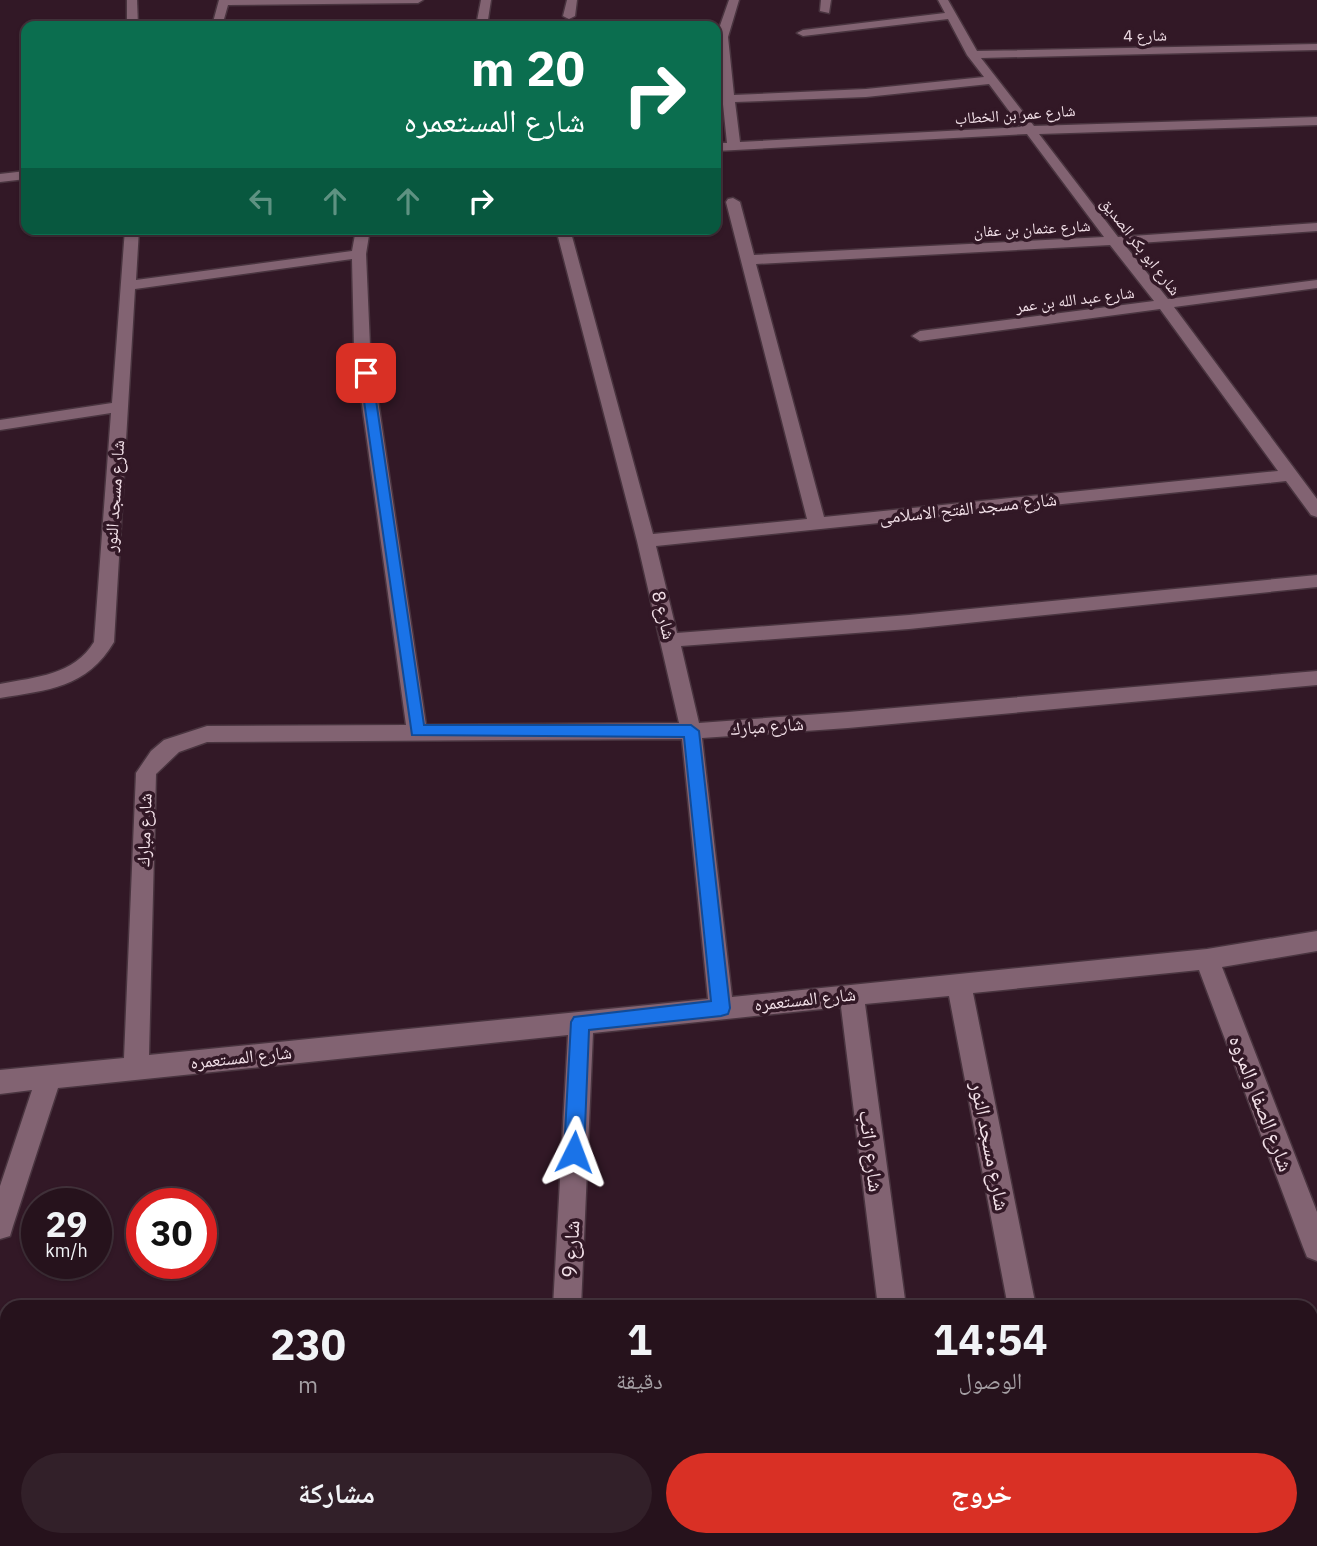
<!DOCTYPE html>
<html lang="ar">
<head>
<meta charset="utf-8">
<style>
  :root { --surface:#26121c; --page:#322029; --text:#f1f3f6; --muted:#a49ea3; --line:#42323b; --accent:#d93025 }
  body { margin:0; font-family:"IBM Plex Sans","Noto Naskh Arabic",sans-serif; background:var(--page); color:var(--text); direction:rtl; height:100vh; display:flex; flex-direction:column; font-size:26px; white-space:nowrap }
  * { box-sizing:border-box; margin:0 }
  p { font-size:23px; color:var(--muted) }
  .icon { flex:none; width:38px; height:38px; fill:none; stroke:currentColor; stroke-width:2; stroke-linecap:round; stroke-linejoin:round }
  .map { position:relative; flex:1; overflow:hidden; direction:ltr }
  .sheet { position:absolute; left:0px; top:1300px; width:1318px; height:247px; display:flex; flex-direction:column; background:var(--surface); border-radius:21px 21px 0 0; box-shadow:0 2px 5px #0004,0 0 0 2px var(--line); direction:rtl }
  .sheet>* { flex:none }
  .top-card { position:absolute; left:21px; top:21px; width:700px; height:214px; border-radius:14px; box-shadow:0 2px 5px #0004,0 0 0 2px var(--line); direction:rtl; background:#0b6e4f; color:#fff; overflow:hidden }
  .speed { position:absolute; left:21px; top:1188px; display:flex; gap:14px; font-size:35px; font-weight:700; text-align:center }
  .speed>* { display:grid; place-content:center; width:91px; height:91px; border-radius:50%; background:var(--surface); box-shadow:0 2px 5px #0004,0 0 0 2px var(--line); line-height:1 }
  .speed small { font-size:18px; font-weight:400 }
  .speed .limit { border:10px solid #d22; background:#fff; color:#111 }
  .pin { position:absolute; display:grid; place-items:center; width:60px; height:60px; color:#fff; margin:-30px; border-radius:14px; box-shadow:0 4px 10px #0006 }
  .me { position:absolute; width:77px; margin:-38px; rotate:3deg; stroke-linejoin:round; filter:drop-shadow(0 0 5px #0008) }
  .turn { display:flex; align-items:center; gap:24px; height:147px; padding:0 21px; font-size:32px }
  .turn .icon { width:91px; height:91px; stroke-width:2.5 }
  .turn b { display:block; font-size:49px; line-height:60px }
  .lanes { display:flex; align-items:center; height:66px; padding:0 21px; background:#0003; justify-content:center; gap:35px; direction:ltr }
  .lanes .off { opacity:.35 }
  .eta { display:flex; justify-content:space-evenly; align-items:center; height:119px; text-align:center }
  .eta b { font-size:42px; font-weight:800; line-height:49px }
  .button { display:flex; gap:14px; margin-top:auto; padding:14px 21px }
  .button a { flex:1; height:80px; border-radius:42px; background:var(--accent); color:#fff; font-size:28px; font-weight:800; line-height:80px; text-align:center }
  .button a+a { background:var(--page); color:var(--text) }
  .map>svg:first-child { display:block }
  .lines { fill:none; stroke-linecap:round; stroke-linejoin:round }
  .minor-casing { stroke:#49343f; stroke-width:3 }
  .minor { fill:#826372; fill-rule:evenodd }
  .route { fill:#1a73e8; stroke:#114b97; stroke-width:2 }
  .labels { text-anchor:middle; dominant-baseline:central; stroke-width:7; stroke-linejoin:round; paint-order:stroke }
  .far-street-label { font-size:16px; fill:#f2e0e8; stroke:#321826 }
  .street-label { font-size:18px; fill:#f2e0e8; stroke:#321826 }
  .near-street-label { font-size:21px; fill:#f2e0e8; stroke:#321826 }
</style>
</head>
<body>
<div class="map">
<svg width="1317" height="1546" viewBox="0 0 1317 1546">
  <rect width="100%" height="100%" fill="#321826"/>
  <g class="lines">
    <defs>
      <g id="minor">
        <path d="M127 0H137L138 26H127Z"/>
        <path d="M219 0H423L418 3 228 5 222 26H212Z"/>
        <path d="M481 0H491L487 26H476Z"/>
        <path d="M567 0H577L575 16 569 19 563 16Z"/>
        <path d="M729 0H739L728 37 734 95 866 89 984 77 967 55 948 19 803 36 797 33 803 30 945 13 938 0H948L977 51 1317 44V50L981 58 1034 126 1317 117V125L1039 134 1118 237 1317 223V231L1124 244 1168 299 1317 280V288L1174 307 1317 499V517L1311 515 1286 481 656 546 677 633 909 615 1317 575V587L909 629 681 646 699 723 848 712 1317 671V685L848 728 702 738 732 997 1207 949 1317 931V951L1222 967 1317 1212V1261L1307 1257 1303 1247 1199 970 973 993 1036 1307H1008L949 996 865 1004 906 1307H878L841 1007 593 1033 581 1307H553L568 1035 58 1088 13 1226 10 1236 0 1239V1186L32 1090 0 1094V1070L124 1058 136 773 151 751 164 740 207 726 406 725 354 346 352 259 135 289 114 642C87 688 48 690 0 698V684C36 677 74 675 94 642L111 413 0 430V420L112 403 125 229H139L136 280 352 251 356 229H370L366 254 370 346 426 725 679 723 637 541 556 229H570L653 534 807 519 726 202 728 199 733 198 740 202 754 255 1104 237 1027 134 716 151V143H727L716 37ZM989 84 1021 127 740 142 735 102 866 97ZM1110 245 1154 301 920 331 912 336 920 341 1160 309 1278 471 824 517 756 264ZM682 739 708 999 149 1055 156 774 179 752 207 742Z"/>
        <path d="M821 0H831L829 13 820 11Z"/>
        <path d="M26 171V179L0 182V174Z"/>
        <rect x="1311" y="1390" width="6" height="30"/>
        <rect x="539" y="1540" width="32" height="6"/>
        <path d="M906 1540H938L939 1546H907Z"/>
        <path d="M1051 1540H1083L1084 1546H1052Z"/>
      </g>
    </defs>
    <use href="#minor" class="minor-casing"/>
    <use href="#minor" class="minor"/>
  </g>
  <path class="route" d="M366 370 372 373 424 725H691L699 731 730 1008 728 1014 721 1016 589 1030 584 1152 581 1159 574 1161 567 1159 564 1152 571 1022 574 1017 711 1001 684 737 412 735 360 373Z"/>
  <g class="labels">
    <g class="far-street-label">
      <text transform="translate(1145 35) rotate(-1)">شارع 4</text>
      <text transform="translate(1015 114) rotate(-4)">شارع عمر بن الخطاب</text>
      <text transform="translate(1032 228) rotate(-3)">شارع عثمان بن عفان</text>
      <text transform="translate(1141 246) rotate(52)">شارع ابو بكر الصديق</text>
      <text transform="translate(1075 299) rotate(-7)">شارع عبد الله بن عمر</text>
    </g>
    <g class="street-label">
      <text transform="translate(114 496) rotate(-86)">شارع مسجد النور</text>
      <text transform="translate(968 508) rotate(-6)">شارع مسجد الفتح الاسلامى</text>
      <text transform="translate(664 615) rotate(76)">شارع 8</text>
      <text transform="translate(767 726) rotate(-4)">شارع مبارك</text>
      <text transform="translate(144 830) rotate(-88)">شارع مبارك</text>
      <text transform="translate(805 999) rotate(-6)">شارع المستعمره</text>
      <text transform="translate(241 1057) rotate(-6)">شارع المستعمره</text>
    </g>
    <g class="near-street-label">
      <text transform="translate(1262 1103) rotate(69)">شارع الصفا والمروه</text>
      <text transform="translate(991 1146) rotate(79)">شارع مسجد النور</text>
      <text transform="translate(872 1151) rotate(83)">شارع راتب</text>
      <text transform="translate(570 1249) rotate(-87)">شارع 9</text>
    </g>
  </g>
</svg>
<div class="speed"><div>29<small>km/h</small></div><div class="limit">30</div></div>
<div class="pin" style="left:366px;top:373px;background:#d93025"><svg class="icon" aria-label="arrive" viewBox="0 0 24 24"><path d="M6 21V4h12l-3 4 3 4H6"/></svg></div>
<svg class="me" style="left:574px;top:1152px" viewBox="-20 -20 40 40"><path d="M0-17L14 15 0 8-14 15z" fill="#1a73e8" stroke="#fff" stroke-width="4"/></svg>
<div class="top-card">
<div class="turn"><svg class="icon" aria-label="right" viewBox="0 0 24 24"><path d="M7 20v-9h11M14 6l5 5-5 5"/></svg><div><b>20 m</b>شارع المستعمره</div></div>
<div class="lanes"><svg class="icon off" aria-label="left" viewBox="0 0 24 24"><path d="M17 20v-9H6M10 6l-5 5 5 5"/></svg><svg class="icon off" aria-label="ahead" viewBox="0 0 24 24"><path d="M12 20V5M6 11l6-6 6 6"/></svg><svg class="icon off" aria-label="ahead" viewBox="0 0 24 24"><path d="M12 20V5M6 11l6-6 6 6"/></svg><svg class="icon" aria-label="right" viewBox="0 0 24 24"><path d="M7 20v-9h11M14 6l5 5-5 5"/></svg></div>
</div>
<section class="sheet">
<div class="eta">
<div><b>14:54</b><p>الوصول</p></div>
<div><b>1</b><p>دقيقة</p></div>
<div><b>230</b><p>m</p></div>
</div>
<div class="button"><a>خروج</a><a>مشاركة</a></div>
</section>
</div>
</body>
</html>
